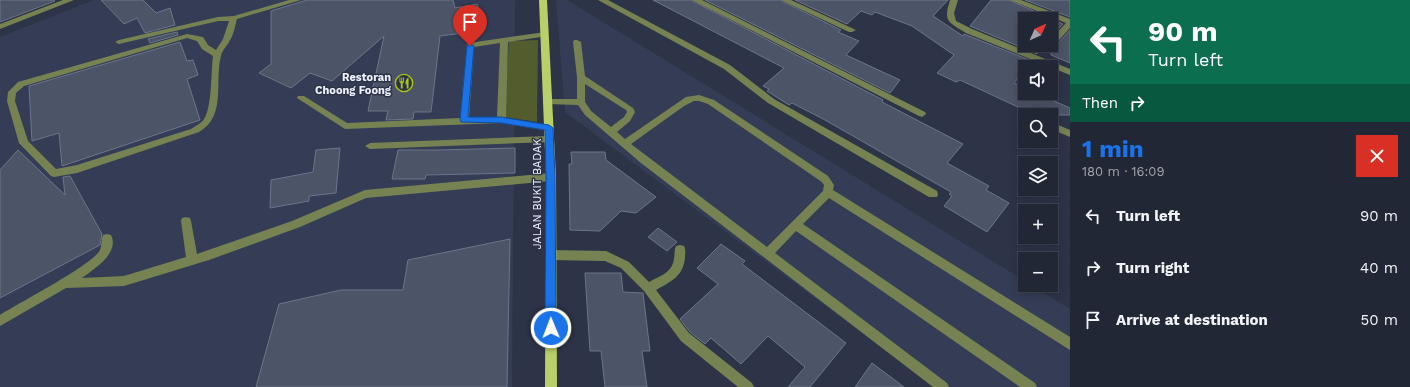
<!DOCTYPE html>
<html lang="en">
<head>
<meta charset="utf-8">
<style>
  :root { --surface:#222735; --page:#2a2f3d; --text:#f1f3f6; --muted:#a2a5ad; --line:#3f4450; --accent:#1a73e8 }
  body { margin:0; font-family:"Work Sans",sans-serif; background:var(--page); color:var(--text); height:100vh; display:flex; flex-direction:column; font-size:15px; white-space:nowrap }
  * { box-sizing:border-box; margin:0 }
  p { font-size:13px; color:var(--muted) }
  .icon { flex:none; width:22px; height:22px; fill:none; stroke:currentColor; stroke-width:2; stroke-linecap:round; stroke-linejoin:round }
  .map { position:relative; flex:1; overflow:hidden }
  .side { display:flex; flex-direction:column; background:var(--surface); width:340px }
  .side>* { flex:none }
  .banner { background:#0b6e4f; color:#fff; overflow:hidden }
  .needle { width:26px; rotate:45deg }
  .controls { position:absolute; left:1018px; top:12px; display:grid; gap:8px }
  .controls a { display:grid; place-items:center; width:40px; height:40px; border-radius:0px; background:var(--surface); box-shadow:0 2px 10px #0003,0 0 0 1px var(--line); font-size:20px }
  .pin { position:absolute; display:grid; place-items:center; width:34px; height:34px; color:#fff; margin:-41px -17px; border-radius:50% 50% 50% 0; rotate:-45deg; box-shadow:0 0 4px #0007 }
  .pin .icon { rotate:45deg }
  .me { position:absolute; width:44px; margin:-22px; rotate:359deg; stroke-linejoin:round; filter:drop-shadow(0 0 3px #0008) }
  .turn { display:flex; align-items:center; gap:14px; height:84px; padding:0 12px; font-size:18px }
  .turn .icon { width:52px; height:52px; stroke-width:2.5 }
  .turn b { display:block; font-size:28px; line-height:34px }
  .then { display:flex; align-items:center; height:38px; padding:0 12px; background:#0003; gap:8px; font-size:15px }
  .round { display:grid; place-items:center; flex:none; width:42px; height:42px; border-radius:0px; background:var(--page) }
  .summary { display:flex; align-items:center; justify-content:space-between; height:68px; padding:0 12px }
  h1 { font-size:24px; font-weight:700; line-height:30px; color:var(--accent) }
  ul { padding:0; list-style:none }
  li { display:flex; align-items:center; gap:12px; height:52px; padding:0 12px }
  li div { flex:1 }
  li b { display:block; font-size:15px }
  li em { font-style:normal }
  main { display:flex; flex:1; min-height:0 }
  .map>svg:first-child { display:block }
  .built { fill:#343d55 }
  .green { fill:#525c2d }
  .building { fill:#4c5467; stroke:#6d758a }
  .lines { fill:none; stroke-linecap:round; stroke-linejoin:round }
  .minor { fill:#778253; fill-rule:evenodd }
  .major { fill:#b9cf69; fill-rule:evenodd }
  .route { fill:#1a73e8; stroke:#114b97 }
  .labels { text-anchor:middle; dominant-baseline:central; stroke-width:3; stroke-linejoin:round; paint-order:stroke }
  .poi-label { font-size:11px; font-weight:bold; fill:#ebf0fc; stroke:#2d3447; text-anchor:end }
  .street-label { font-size:11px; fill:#ebf0fc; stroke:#2d3447 }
</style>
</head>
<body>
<main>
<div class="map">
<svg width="1070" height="387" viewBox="0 0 1070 387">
  <rect width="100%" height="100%" fill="#2d3447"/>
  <g class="built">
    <path d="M94 0H515L512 387H0V37Z"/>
    <path d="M556 0H567L1025 281V285H1031L1070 309V387H934L565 112Z"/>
  </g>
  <path class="green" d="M538 40 537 122 504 117 509 41Z"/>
  <g class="building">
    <path d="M0 0H54L55 1 0 22Z"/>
    <path d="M101 0H143L156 13 170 8 175 25 145 33 137 18 124 24Z"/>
    <path d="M307 0H453L455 8 477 4 483 22 462 26 463 33 440 36 431 112H414L413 119 386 120 388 111H368L384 36 332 81 310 73 291 88 259 73 271 64V11Z"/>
    <path d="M653 0H691L883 100 882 102 963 144 947 163 989 186 986 190 1009 203 987 232 944 206 952 196 949 194 951 192 825 120 792 103 789 105 767 91 769 89 763 86 784 68Z"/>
    <path d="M705 0H780L841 30 838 32 859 41 846 55 900 80 890 93Z"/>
    <path d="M795 0H948L933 16 963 36 964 34 1032 61 1027 67H1025V69L1014 83 1025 88V93H1036L1070 108V115H1035L960 80 956 82 937 73 954 55 912 26 875 12 872 15 861 11 847 24Z"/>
    <path d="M991 0H1009L1063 24 1051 37V19H1025V45H1044L1037 54 970 26Z"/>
    <path d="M1025 0H1070V17Z"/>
    <path d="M1070 30V63L1051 55V48L1055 47Z"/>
    <path d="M177 32 178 35 150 43 148 39Z"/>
    <path d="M180 42 187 61 193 60 198 75 187 79 200 120 62 166 59 133 32 141 29 86Z"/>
    <path d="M340 148 336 193 309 196V201L270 208 271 180 313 172 316 150Z"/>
    <path d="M515 148V173L426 175 425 179H392L398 150H438Z"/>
    <path d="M18 150 65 195 63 177 70 176 102 234 100 245 0 298V170Z"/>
    <path d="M571 152H605L606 160 656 197 636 213 621 211 600 231 570 230 569 164H572Z"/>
    <path d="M658 228 677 242 667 251 648 237Z"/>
    <path d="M510 239 507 387H256L279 304 341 290H403L408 260Z"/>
    <path d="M721 244 745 261 742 264 846 343 810 387H788L805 367 768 336 741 364 711 338 705 344 690 332 680 319 718 284 697 268Z"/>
    <path d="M585 273H621L623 292 643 293 650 351H642L647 387H605L601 351H590Z"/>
    <path d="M872 363 904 387H855Z"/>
  </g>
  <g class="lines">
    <g class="minor">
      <path d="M63 0H74L0 29V24Z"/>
      <path d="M289 0H301L237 19C235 26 234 34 230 40 228 45 222 50 221 56 214 82 227 116 199 132L77 173 54 177 51 176 19 143 7 101 8 92 18 82 187 34 203 37 208 45 216 50 223 39 229 21H218L119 44 115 42 119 40 218 17 234 16ZM187 38 197 41 202 49 213 56C211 71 212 108 204 119 201 124 195 126 191 129L77 165 56 169 28 141 15 101 16 93 24 86Z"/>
      <path d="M598 0H608L730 65 774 99 937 191 938 194 937 197H929L768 103 724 69Z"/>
      <path d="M692 0H702L925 112 926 114 922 117 919 116Z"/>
      <path d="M781 0H791L856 30 852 32H849Z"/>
      <path d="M950 0H958L954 13 956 21 972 29 1070 69V75L966 33C948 22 943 22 950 0Z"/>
      <path d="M1010 0H1021L1070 19V28L1054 46H1048L1051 45V39L1066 23Z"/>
      <path d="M545 32H548V36L508 42 506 118 552 126 554 128 549 131 501 123 345 129 297 98 298 96H304L347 123 460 118 467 44 476 42ZM500 43 497 117 469 118 474 47Z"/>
      <path d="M574 40H577L581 42 585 76 633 108 635 112 630 121 617 132 625 139 686 97 699 95 714 100 828 176 834 185 833 190 1070 337V350L829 198 803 224 1035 383 1037 387H1020L796 231 775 253 947 383 949 387H933L641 163 585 115 578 105 545 104 544 102 545 100 548 99H577V77L573 42ZM585 84 626 110 627 112 624 117 611 127 591 111 585 102ZM694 101H699L708 104 822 182 824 185 823 191 767 247 631 144 684 106Z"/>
      <path d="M1051 122 1070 130V137L1051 129Z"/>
      <path d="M549 136 554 139 549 142 370 149 365 146 370 143Z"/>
      <path d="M551 173 554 174 556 177 554 180 551 181 366 198 300 227 209 260 124 286 66 288 0 326V315C17 304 94 264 100 250 102 245 101 240 103 235L107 234 111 235C120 253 94 269 82 278L124 276 186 257 181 221 182 218 186 217 190 218 191 221 197 254 292 221 365 190Z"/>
      <path d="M680 245 684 246C686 250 685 254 685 258 683 277 670 282 656 290L689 333 752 383 754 387H738L681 341 644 291 621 268 605 261 550 260 546 258 545 255 546 252 550 250 606 251 629 262 649 282C660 276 672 273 674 259 675 254 674 250 676 246Z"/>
    </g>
    <path class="major" d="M539 0H547L556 177 557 387H545L546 177Z"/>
  </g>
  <path class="route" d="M470 44 474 46 468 117H501L549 125 553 128 555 177 556 328 554 332 551 333 547 332 545 328 546 177 545 130 501 123 461 122 460 120 467 46Z"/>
  <defs>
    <symbol id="restaurant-ring" viewBox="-11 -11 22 22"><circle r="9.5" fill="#2d3447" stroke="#abc614" stroke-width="1.5"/><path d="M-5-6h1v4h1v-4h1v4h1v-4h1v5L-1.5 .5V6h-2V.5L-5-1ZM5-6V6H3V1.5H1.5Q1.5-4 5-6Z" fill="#abc614"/></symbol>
  </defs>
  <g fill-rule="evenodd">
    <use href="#restaurant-ring" x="394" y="73" width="20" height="20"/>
  </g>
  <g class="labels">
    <g class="poi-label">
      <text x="391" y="77">Restoran<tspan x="391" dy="13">Choong Foong</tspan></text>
    </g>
    <g class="street-label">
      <text transform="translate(537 194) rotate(-90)">JALAN BUKIT BADAK</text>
    </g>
  </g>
</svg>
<div class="controls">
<a><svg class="needle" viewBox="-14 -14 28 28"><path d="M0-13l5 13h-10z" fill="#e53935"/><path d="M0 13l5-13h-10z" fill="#a2a5ad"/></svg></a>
<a><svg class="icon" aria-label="sound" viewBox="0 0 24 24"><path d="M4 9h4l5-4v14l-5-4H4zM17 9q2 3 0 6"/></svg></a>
<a><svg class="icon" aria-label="search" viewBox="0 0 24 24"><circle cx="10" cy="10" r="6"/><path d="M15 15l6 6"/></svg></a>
<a><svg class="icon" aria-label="layers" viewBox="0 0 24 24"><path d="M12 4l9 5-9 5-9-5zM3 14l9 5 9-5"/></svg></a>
<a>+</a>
<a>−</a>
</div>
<div class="pin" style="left:470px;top:46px;background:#d93025"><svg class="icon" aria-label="arrive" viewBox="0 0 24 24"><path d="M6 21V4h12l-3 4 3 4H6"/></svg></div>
<svg class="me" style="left:551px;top:328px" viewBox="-20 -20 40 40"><circle r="17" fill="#1a73e8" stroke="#fff" stroke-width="3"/><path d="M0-11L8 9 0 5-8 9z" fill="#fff"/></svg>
</div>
<section class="side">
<div class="banner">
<div class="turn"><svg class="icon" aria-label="left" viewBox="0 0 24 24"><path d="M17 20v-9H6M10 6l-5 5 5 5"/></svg><div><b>90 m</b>Turn left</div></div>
<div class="then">Then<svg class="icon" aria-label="right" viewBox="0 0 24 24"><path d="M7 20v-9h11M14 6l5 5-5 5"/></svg></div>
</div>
<div class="summary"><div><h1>1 min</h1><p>180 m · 16:09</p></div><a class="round" style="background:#d93025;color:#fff"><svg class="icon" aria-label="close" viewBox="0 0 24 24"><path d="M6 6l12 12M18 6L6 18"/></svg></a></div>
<ul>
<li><svg class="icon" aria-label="left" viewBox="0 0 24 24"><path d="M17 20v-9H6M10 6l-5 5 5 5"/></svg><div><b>Turn left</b></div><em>90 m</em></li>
<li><svg class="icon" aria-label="right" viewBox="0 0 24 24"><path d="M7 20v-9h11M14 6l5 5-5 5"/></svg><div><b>Turn right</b></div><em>40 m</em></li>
<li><svg class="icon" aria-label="arrive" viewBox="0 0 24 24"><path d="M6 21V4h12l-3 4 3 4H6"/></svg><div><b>Arrive at destination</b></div><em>50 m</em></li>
</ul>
</section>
</main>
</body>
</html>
